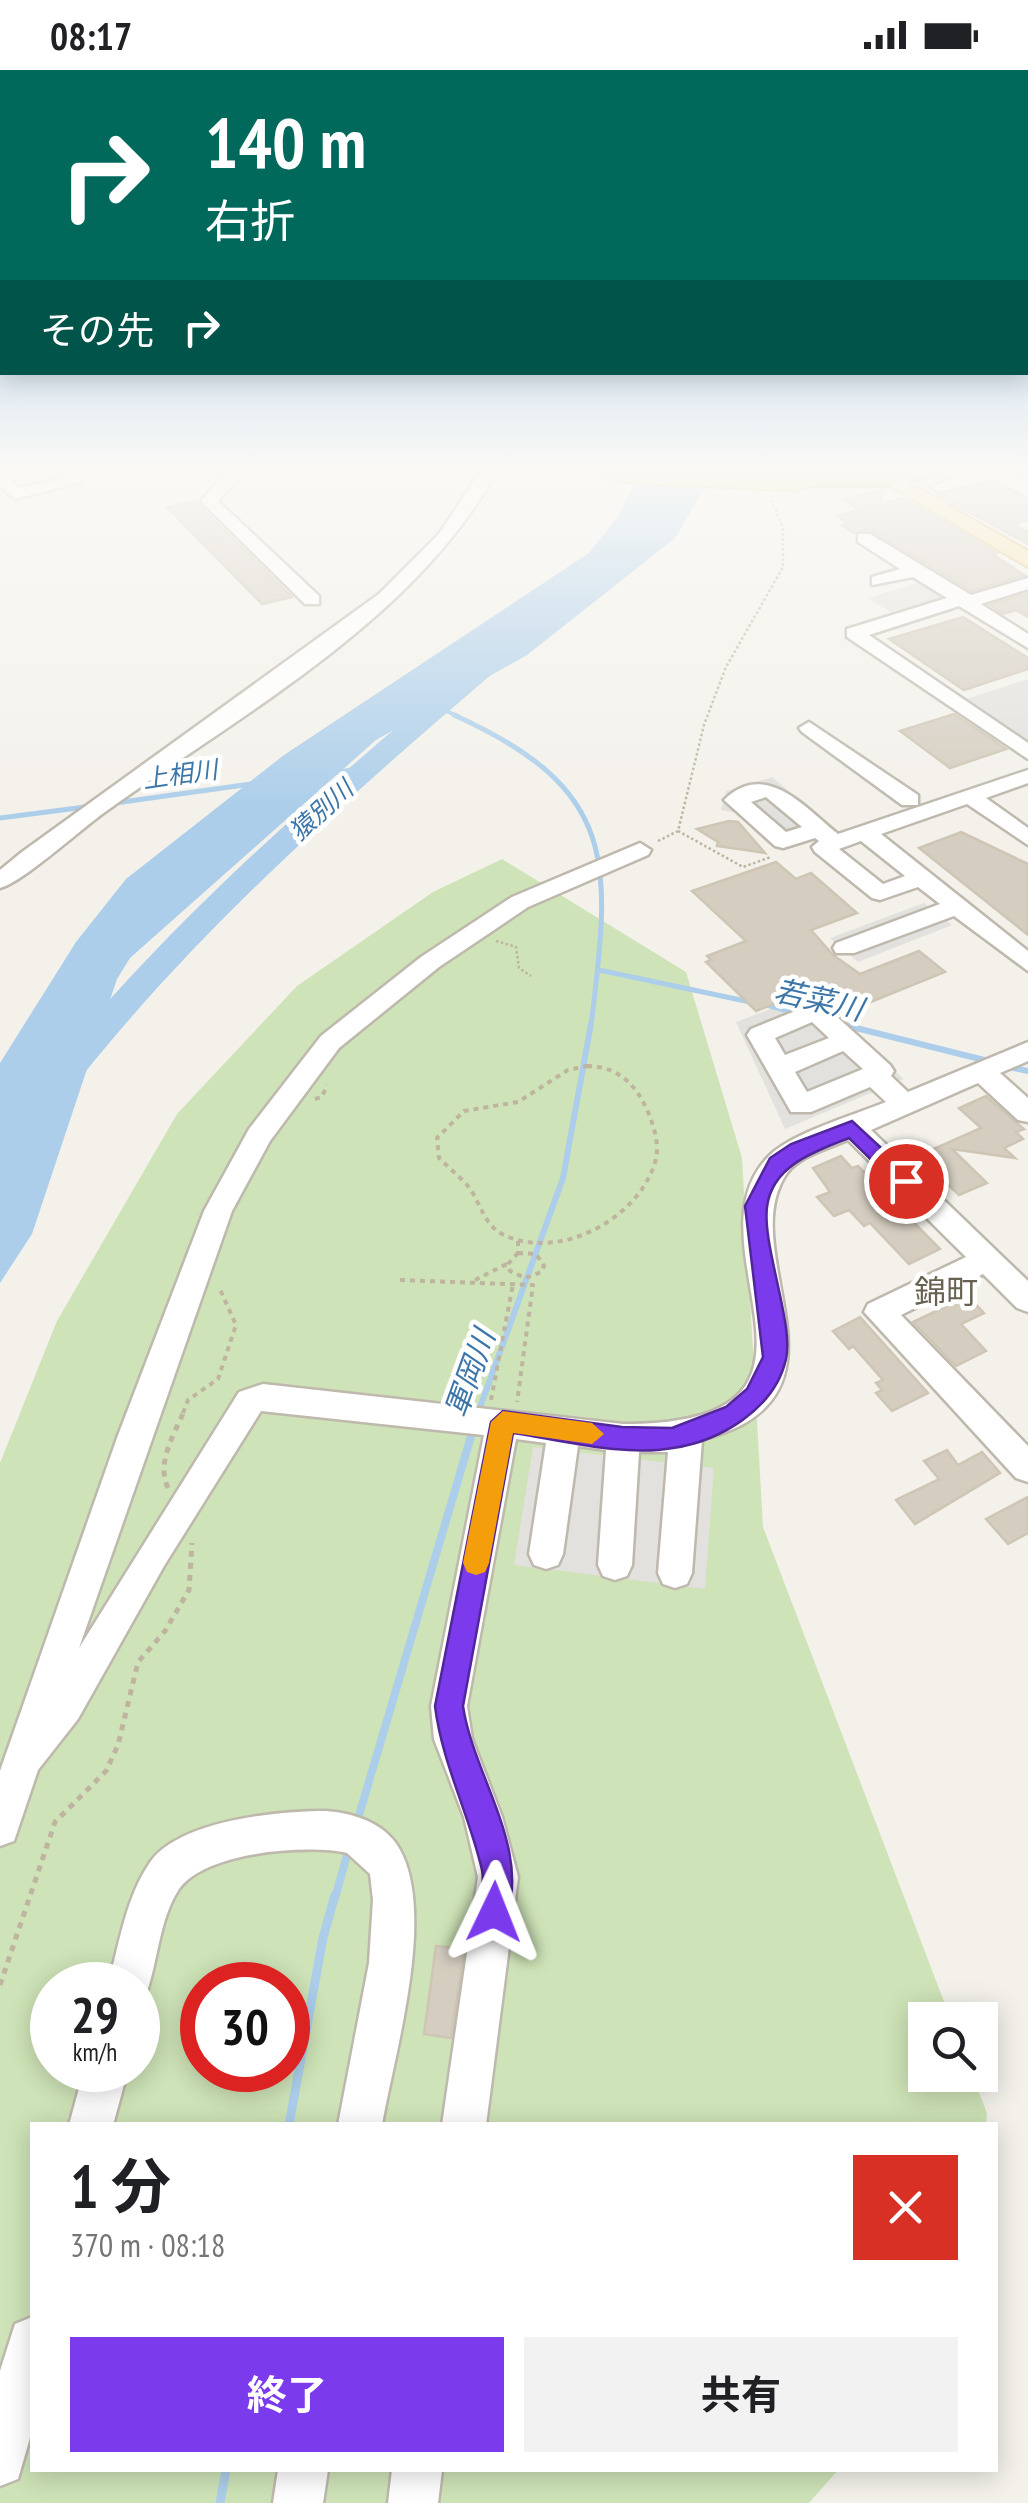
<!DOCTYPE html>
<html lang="ja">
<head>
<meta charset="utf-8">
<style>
  :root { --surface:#fff; --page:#f2f2f2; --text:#202124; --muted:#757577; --accent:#7c3aed }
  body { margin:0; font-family:"PT Sans Narrow","Noto Sans JP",sans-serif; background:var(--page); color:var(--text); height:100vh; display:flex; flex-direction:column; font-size:38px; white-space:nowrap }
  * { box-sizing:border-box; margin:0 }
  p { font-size:32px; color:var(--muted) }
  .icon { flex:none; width:55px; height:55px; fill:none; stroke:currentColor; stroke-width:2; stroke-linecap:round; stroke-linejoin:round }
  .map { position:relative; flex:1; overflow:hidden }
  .sheet { position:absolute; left:30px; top:2052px; width:968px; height:350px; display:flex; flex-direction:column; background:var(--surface); border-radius:0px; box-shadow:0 5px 25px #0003 }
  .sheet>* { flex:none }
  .banner { position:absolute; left:0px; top:0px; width:1030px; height:305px; box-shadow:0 5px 25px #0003; background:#00695c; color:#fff; overflow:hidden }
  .buttons { position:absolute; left:908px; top:1932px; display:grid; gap:20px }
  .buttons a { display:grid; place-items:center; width:90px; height:90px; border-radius:0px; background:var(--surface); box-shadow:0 5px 25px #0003; font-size:50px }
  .speed { position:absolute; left:30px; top:1892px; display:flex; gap:20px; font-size:50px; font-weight:700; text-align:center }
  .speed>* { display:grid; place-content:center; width:130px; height:130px; border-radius:50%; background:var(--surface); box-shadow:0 5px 25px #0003; line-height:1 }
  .speed small { font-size:25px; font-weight:400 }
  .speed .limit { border:15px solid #d22; background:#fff; color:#111 }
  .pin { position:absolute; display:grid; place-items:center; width:85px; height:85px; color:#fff; margin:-42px; border:5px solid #fff; border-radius:50%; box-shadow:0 2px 10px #0007 }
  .me { position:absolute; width:110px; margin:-55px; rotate:2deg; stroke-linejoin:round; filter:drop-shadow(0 0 8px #0008) }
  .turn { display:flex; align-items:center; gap:35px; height:210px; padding:0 40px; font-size:45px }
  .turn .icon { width:130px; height:130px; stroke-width:2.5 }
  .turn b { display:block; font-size:70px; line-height:85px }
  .then { display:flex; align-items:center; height:95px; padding:0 40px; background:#0003; gap:20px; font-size:38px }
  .round { display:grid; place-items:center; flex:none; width:105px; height:105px; border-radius:0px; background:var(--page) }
  .head { display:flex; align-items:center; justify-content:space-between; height:170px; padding:0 40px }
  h1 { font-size:60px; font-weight:700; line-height:75px }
  .primary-button { display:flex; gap:20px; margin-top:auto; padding:20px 40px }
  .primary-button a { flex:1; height:115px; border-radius:0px; background:var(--accent); color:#fff; font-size:40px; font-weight:700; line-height:115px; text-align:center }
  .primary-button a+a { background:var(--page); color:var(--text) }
  .status { display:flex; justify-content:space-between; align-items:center; height:70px; padding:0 50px; background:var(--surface); direction:ltr }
  .status svg { height:28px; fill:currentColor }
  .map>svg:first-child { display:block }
  .green { fill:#cee3b7; fill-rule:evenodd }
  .parking { fill:#e2e1de }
  .water { fill:#acceea }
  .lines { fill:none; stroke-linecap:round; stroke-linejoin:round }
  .stream-far4 { stroke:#acceea; stroke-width:4 }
  .stream-far3 { stroke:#acceea; stroke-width:5 }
  .stream-far2 { stroke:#acceea; stroke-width:6 }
  .stream-far1 { stroke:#acceea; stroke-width:8 }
  .stream { stroke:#acceea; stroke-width:9 }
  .river { fill:#acceea; fill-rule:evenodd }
  .building { fill:#d4cdc0; stroke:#cec5b4; stroke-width:2.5 }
  .minor-casing { stroke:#beb8ad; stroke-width:5 }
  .major-casing { stroke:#d8bd72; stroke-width:4 }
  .highway-casing { stroke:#cea248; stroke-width:6 }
  .path-far2 { stroke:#beb4a0; stroke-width:2.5; stroke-dasharray:2.5 2.5; stroke-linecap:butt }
  .path-far1 { stroke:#beb4a0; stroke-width:4; stroke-dasharray:5 5; stroke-linecap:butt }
  .path { stroke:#beb4a0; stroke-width:5; stroke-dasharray:6 6; stroke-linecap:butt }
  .minor { fill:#fff; fill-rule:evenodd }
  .major { fill:#f5e0a1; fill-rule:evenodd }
  .highway { fill:#f0cc78; fill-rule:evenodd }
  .highway-bridge-casing { stroke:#cea248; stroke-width:29; stroke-linecap:butt }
  .highway-bridge { stroke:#f0cc78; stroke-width:26 }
  .route { fill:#7c3aed; stroke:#51269a; stroke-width:2.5 }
  .slow { fill:#f59e0b }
  .labels { text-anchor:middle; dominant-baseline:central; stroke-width:9; stroke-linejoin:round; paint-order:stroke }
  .far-water-label { font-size:25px; font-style:italic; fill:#3c76a8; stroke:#fff }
  .water-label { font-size:30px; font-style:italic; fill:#3c76a8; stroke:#fff }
  .quarter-label { font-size:32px; fill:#686051; stroke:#fff }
</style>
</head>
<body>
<div class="status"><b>08:17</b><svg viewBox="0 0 49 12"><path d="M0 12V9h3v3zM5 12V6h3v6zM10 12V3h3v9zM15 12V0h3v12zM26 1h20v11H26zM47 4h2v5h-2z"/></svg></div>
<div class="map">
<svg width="1028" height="2433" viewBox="0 0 1028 2433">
  <rect width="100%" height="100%" fill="#f3f1ea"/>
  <path class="green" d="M502 789 686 902 742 1088 763 1457 951 1950H925V2005H972L987 2043 986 2055H32V2400H838L809 2433H0V1393L57 1251 177 1044 297 916 433 822ZM52 1915H138V2000H52ZM202 1915H288V2000H202Z"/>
  <g class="parking">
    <path d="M920 512 945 528 938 530 954 541 898 558 885 550 896 546 868 528Z"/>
    <path d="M1028 609V676L963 630Z"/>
    <path d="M772 707 833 758 781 776 742 744 721 740 726 721Z"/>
    <path d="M924 833 952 855 858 892 830 868Z"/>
    <path d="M808 925 904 1009 785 1059 736 952Z"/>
    <path d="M533 1377 714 1398 705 1519 514 1495Z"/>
  </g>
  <path class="water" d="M650 399 706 416 675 468 527 585 376 670 130 888 117 909 32 1164 0 1213V993L76 872 126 809 284 685 637 451 656 415Z"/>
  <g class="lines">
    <path class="stream-far4" d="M437 637 460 647"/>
    <g class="stream-far3">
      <path d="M454 645C620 720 611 792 591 956"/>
      <path d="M333 703 366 698"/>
      <path d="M115 733 251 714"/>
      <path d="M0 748 93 736"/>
      <path d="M599 900 750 932"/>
      <path d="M763 934 799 944"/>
      <path d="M840 954 849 956"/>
    </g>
    <g class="stream-far2">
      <path d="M840 954 988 991"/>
      <path d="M1005 996 1028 1001"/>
      <path d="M478 1343 563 1108 591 954"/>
    </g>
    <g class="stream-far1">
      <path d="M357 1752 474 1356"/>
      <path d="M335 1828 349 1778"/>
    </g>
    <g class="stream">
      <path d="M289 2055 323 1868 335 1825"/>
      <path d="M220 2433 226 2400"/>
    </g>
    <g class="river">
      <path d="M642 399H664L638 450 590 513H572L569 508 617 448Z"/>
      <path d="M483 590 496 598 492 604C346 729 203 855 82 1006H58L52 998 58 990C181 840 326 716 474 592Z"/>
    </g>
  </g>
  <g class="building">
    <path d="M992 412 1028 430V450L1013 454 1028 462V474L939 426Z"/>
    <path d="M884 419 880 434 903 428 997 483 992 484 1024 505 972 521 872 461 854 463 842 455 849 454 837 446 860 440 844 430Z"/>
    <path d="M197 431 198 434 292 527 262 534 167 437Z"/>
    <path d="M1028 523V547L1016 540 1003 544 990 535Z"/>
    <path d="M963 547 1028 588V599L964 620 889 569Z"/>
    <path d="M954 644 993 670 1006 679 950 698 900 661Z"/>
    <path d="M729 751 738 752 765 783 717 776 718 772 697 759Z"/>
    <path d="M961 762 1028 794V865L919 778Z"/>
    <path d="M776 792 796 809 811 803 857 843 811 860 833 885 860 904 919 881 945 902 841 944 813 919 756 941 706 892 711 890 707 886 746 871 692 821Z"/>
    <path d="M986 1026 1024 1059 1016 1062 1023 1069 1004 1078 1015 1088 952 1079 987 1113 959 1125 918 1086 981 1058 959 1038Z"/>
    <path d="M841 1086 852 1098 858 1096 940 1179 909 1194 870 1153 864 1156 849 1140 834 1146 817 1127 830 1122 813 1098Z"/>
    <path d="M968 1226 984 1243 961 1254 986 1281 956 1296 913 1252Z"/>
    <path d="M860 1247 928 1323 892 1341 876 1323 882 1320 876 1313 883 1310 853 1276 849 1279 833 1261Z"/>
    <path d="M947 1380 958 1395 982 1382 1000 1403 915 1454 896 1430 939 1409 924 1391Z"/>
    <path d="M1028 1427V1463L1008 1474 986 1449Z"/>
    <path d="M436 1876 464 1879 451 1968 424 1964Z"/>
  </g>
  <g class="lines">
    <defs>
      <g id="minor">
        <path d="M54 399H71L82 412 15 429 0 416V400L19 418 63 409Z"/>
        <path d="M229 399H246L218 431 319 526V534H305L201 431Z"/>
        <path d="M482 399H498C415 551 242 643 105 742 81 759 23 812 0 818V800L22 782 379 524 439 464Z"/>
        <path d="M980 399H1000L1028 414V426L992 408 938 422 930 417Z"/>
        <path d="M858 464H870L971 525 1028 508V519L981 534 1028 564V578L959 536 869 565 1028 673V689L847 567V559L947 528 913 507 872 515V507L900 499 858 472Z"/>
        <path d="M809 652 918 725V735H902L802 662 799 658Z"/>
        <path d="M1028 700V713L986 728 1028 758V775L967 734 881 764 1028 881V901L954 846 854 883H836L833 878 836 873 940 834 918 817 880 830 872 828 815 782 812 777 819 771 815 768 783 778 775 776 724 730C766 689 805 738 838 764ZM766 727 802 757 786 762 751 732ZM861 771 905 806 883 814 839 779Z"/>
        <path d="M640 773 651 780 648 785 528 837 439 897 339 978 270 1071 232 1141 79 1578 239 1322 263 1314 623 1354C871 1354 680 1176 769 1086 792 1063 854 1045 886 1032L870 1017 811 1042H791L747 965 751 959 815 933 824 935 890 995 894 1001 891 1006 908 1022 1028 972V991L1000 1003 1028 1028V1052L1018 1050 978 1013 871 1060 1028 1211V1242L1017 1238 983 1204 901 1245 1028 1376V1412L1016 1408 864 1242 868 1234 966 1187 848 1070C829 1078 799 1086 787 1103 737 1175 842 1297 745 1353 732 1361 716 1365 702 1370L692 1503 687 1514 675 1518 663 1514 658 1503 668 1382H639L632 1495 627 1506 615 1510 603 1506 598 1495 606 1380 578 1376 563 1484 558 1495 546 1499 534 1495 529 1484 546 1373 516 1369 467 1636 472 1669 502 1747 518 1807 486 2055H442L478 1807 464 1747 434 1669 431 1636 484 1365 261 1341 164 1496 78 1649 38 1700 14 1771 0 1776V1701L117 1368 204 1141 249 1059 321 966 421 887 512 827ZM812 952 829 968 785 985 775 968ZM843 981 863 999 807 1022 795 1002Z"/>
        <path d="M326 1741C351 1743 379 1751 395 1772 440 1834 394 1984 382 2055H338L369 1893 373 1830 370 1804 347 1783C306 1774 205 1782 179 1819 158 1851 158 1895 144 1930L138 1932V1915H108C119 1875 126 1826 151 1791 181 1750 279 1741 326 1741Z"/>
        <path d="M84 2000H128L113 2055H69Z"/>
        <path d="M32 2247V2361L18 2409 0 2416V2301L15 2254Z"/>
        <path d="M278 2400H328L323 2433H273Z"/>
        <path d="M392 2400H442L438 2433H388Z"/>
      </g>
      <path id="major" d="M890 402 1028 481V497L883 412V404Z"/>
      <path id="highway" d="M943 399 939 404 890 415H800L788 408 800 401Z"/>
    </defs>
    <use href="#minor" class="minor-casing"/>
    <use href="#major" class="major-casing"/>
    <use href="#highway" class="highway-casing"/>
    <g class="path-far2">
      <path d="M678 761 743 797 771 787"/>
      <path d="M658 771 678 761 704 655 726 597 783 497V458L771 429"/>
      <path d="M496 871 516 877 519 898 531 906"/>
    </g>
    <g class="path-far1">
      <path d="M587 996C611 996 630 1008 642 1030 651 1046 660 1070 656 1089 641 1148 558 1193 502 1164 483 1154 480 1130 467 1115 458 1105 448 1097 439 1088L437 1068 464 1041 518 1032 568 1000Z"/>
      <path d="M315 1029 322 1027 327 1015"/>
      <path d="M518 1171V1183"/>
      <path d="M518 1183 536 1184 544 1196 541 1202 525 1208 510 1201 508 1194Z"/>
      <path d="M400 1210 533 1215 517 1332"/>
      <path d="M475 1210 507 1194"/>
      <path d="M491 1330 513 1214"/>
      <path d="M183 1343 188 1330 218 1309 236 1255 219 1217"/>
    </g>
    <g class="path">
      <path d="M168 1418C156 1393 174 1365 184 1341"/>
      <path d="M0 1915 55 1752 106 1701 118 1675 138 1592 165 1561 189 1520 192 1473"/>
    </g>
    <use href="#minor" class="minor"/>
    <use href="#major" class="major"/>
    <use href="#highway" class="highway"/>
    <defs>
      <path id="highway-bridge" d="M612 399 800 408"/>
    </defs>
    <use href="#highway-bridge" class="highway-bridge-casing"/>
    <use href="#highway-bridge" class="highway-bridge"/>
  </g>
  <linearGradient id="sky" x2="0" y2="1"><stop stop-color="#90bee9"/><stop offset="0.54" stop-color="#faf9f6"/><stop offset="1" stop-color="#faf9f6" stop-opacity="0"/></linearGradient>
  <rect width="1028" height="740" fill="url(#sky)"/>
  <path class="route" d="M852 1051 917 1111 906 1118 898 1116 849 1068C816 1081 772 1095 767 1137 762 1175 794 1254 786 1289 775 1339 720 1371 673 1378 623 1387 563 1370 513 1363L463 1636C473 1706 534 1782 504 1853L494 1858 483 1853C475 1835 486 1818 482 1800 469 1744 442 1693 435 1636L491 1352 503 1341 622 1357 672 1358 726 1337 747 1319 763 1287 745 1136 770 1088 791 1074Z"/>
  <path class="slow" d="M503 1341 592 1353 604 1364 592 1374 513 1363 489 1493 485 1502 476 1505 467 1502 463 1493 491 1352Z"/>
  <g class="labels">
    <g class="far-water-label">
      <text transform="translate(180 704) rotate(-8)">上相川</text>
      <text transform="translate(321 740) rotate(-42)">猿別川</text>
    </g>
    <g class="water-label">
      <text transform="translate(819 929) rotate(13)">若菜川</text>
      <text transform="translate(469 1303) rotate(-70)">軍岡川</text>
    </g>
    <g class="quarter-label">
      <text x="946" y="1221">錦町</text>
    </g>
  </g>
</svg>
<div class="buttons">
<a><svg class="icon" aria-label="search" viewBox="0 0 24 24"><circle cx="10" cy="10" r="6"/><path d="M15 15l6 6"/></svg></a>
</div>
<div class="speed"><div>29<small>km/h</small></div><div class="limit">30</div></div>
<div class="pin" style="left:906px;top:1111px;background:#d93025"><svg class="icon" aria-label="arrive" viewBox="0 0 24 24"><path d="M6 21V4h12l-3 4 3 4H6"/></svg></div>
<svg class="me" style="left:494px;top:1842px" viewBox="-20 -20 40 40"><path d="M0-17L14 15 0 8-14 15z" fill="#7c3aed" stroke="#fff" stroke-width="4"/></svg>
<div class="banner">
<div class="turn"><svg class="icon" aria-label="right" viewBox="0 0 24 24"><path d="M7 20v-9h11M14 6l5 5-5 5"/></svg><div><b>140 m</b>右折</div></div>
<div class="then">その先<svg class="icon" aria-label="right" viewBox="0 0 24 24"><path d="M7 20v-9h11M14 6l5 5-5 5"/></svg></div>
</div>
<section class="sheet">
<div class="head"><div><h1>1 分</h1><p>370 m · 08:18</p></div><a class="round" style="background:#d93025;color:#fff"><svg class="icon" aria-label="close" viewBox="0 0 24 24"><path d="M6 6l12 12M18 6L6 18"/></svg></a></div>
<div class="primary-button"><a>終了</a><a>共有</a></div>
</section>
</div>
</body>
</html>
